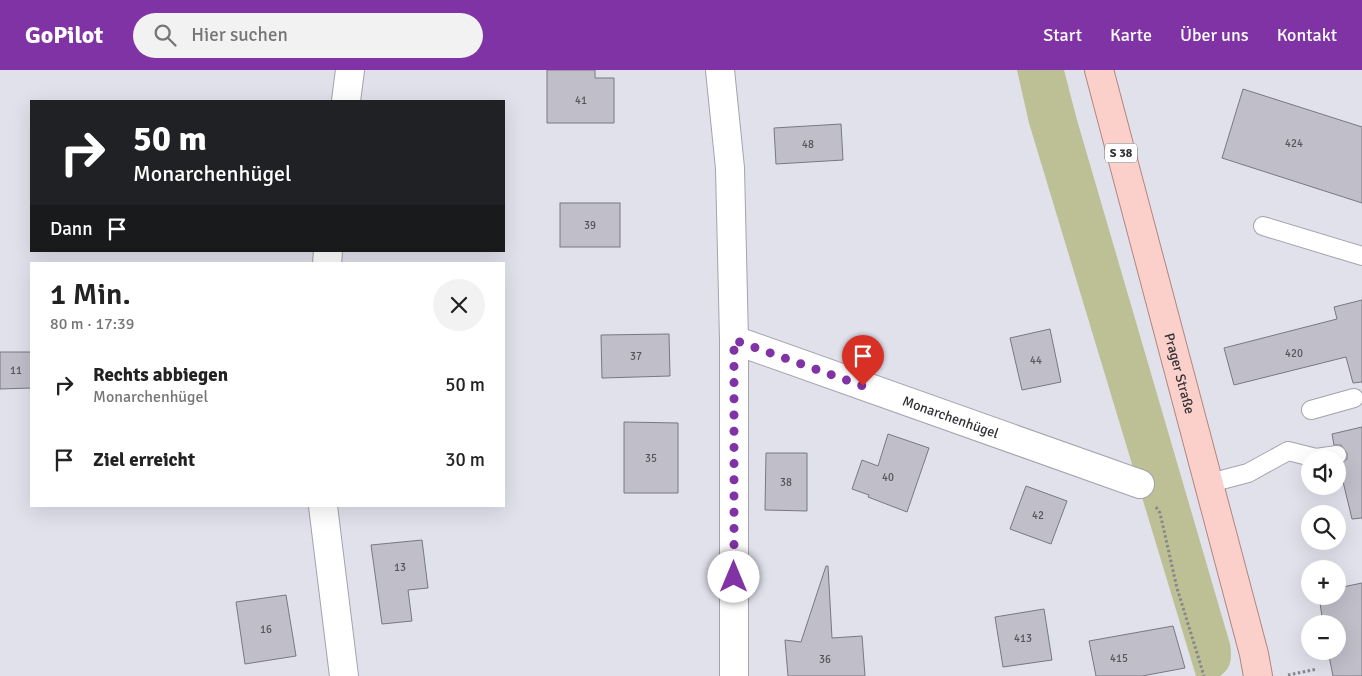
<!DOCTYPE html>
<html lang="de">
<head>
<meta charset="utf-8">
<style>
  :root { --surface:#fff; --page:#f2f2f2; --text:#222; --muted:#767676; --accent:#8033a4 }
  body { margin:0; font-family:Signika,sans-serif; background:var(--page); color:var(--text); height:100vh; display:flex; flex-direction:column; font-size:19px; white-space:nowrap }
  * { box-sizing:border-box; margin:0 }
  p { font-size:16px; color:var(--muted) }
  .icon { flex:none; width:28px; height:28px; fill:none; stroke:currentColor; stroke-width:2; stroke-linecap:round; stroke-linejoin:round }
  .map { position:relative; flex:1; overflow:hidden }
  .details { position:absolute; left:30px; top:192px; width:475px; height:245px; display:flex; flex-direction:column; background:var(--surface); border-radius:0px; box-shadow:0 5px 20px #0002 }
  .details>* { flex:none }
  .banner { position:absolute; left:30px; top:30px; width:475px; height:152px; border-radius:0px; box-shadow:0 5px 20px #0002; background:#202124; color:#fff; overflow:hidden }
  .buttons { position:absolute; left:1301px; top:380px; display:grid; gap:10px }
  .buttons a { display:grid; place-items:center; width:45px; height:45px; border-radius:50%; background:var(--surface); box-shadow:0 5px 20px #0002; font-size:25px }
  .pin { position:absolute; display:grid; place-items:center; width:42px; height:42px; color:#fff; margin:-51px -21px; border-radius:50% 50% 50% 0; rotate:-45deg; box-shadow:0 0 5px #0007 }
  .pin .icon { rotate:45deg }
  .me { position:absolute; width:55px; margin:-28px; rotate:0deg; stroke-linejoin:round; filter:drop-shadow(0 0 4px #0008) }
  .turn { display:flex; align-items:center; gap:18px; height:105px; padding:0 20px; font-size:22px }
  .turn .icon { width:65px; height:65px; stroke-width:2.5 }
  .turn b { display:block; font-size:35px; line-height:42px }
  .then { display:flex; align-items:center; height:48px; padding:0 20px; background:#0003; gap:10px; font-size:19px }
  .round { display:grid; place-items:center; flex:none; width:52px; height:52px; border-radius:26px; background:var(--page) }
  .summary { display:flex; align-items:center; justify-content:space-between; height:85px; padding:0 20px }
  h1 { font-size:30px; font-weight:600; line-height:38px }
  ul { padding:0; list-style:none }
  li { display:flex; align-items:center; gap:15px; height:75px; padding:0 20px }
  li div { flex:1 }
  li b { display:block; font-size:19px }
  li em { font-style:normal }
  header { display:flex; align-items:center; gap:30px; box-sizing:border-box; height:70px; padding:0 25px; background:var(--accent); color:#fff }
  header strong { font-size:24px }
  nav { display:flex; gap:28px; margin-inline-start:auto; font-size:18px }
  .search { width:350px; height:45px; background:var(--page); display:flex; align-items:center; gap:12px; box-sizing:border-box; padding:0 18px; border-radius:28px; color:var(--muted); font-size:19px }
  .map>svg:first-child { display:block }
  .green { fill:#bdc095 }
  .building { fill:#bfbec9; stroke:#787882 }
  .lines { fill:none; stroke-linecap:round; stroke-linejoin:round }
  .service-casing { stroke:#a3a2ad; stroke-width:20 }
  .minor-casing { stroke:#a3a2ad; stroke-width:30 }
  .primary-casing { stroke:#b3857f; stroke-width:30 }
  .path { stroke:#86868d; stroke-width:3; stroke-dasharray:2.5 2.5; stroke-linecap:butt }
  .service { stroke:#fff; stroke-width:18 }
  .minor { stroke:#fff; stroke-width:28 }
  .primary { stroke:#fbd0ca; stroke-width:28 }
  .route { stroke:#8033a4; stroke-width:9; stroke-dasharray:0 16.2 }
  .labels { text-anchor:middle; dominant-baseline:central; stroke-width:4.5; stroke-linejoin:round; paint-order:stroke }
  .number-label { font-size:11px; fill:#55555b }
  .shield { fill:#fff; stroke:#707072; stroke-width:1 }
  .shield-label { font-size:12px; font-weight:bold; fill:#323236 }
  .street-label { font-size:14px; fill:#323236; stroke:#fff }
</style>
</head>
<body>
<header>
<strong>GoPilot</strong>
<div class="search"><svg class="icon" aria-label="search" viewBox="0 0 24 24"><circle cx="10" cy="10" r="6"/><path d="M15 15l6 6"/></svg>Hier suchen</div>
<nav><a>Start</a><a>Karte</a><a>Über uns</a><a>Kontakt</a></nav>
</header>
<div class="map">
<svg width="1362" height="606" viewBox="0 0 1362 606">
  <rect width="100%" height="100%" fill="#e1e1ec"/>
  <path class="green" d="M1017 0H1064L1077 50 1230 574C1232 587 1232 598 1220 606H1196L1029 53Z"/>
  <g class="building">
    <path d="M547 0H595V8H614V53H547Z"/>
    <path d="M1243 19 1362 57V133L1222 88Z"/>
    <path d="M841 54 843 90 776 94 774 58Z"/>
    <rect x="560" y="133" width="60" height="44"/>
    <path d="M1362 230V312L1353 313 1346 287 1234 315 1224 278 1337 249 1334 237Z"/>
    <path d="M1050 259 1061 312 1022 320 1010 268Z"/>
    <path d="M669 264 670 306 602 308 601 265Z"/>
    <path d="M0 282H31V318L0 319Z"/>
    <path d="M624 352 678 353V423H624Z"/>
    <path d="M1362 357V448L1352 449 1339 395 1347 389V383L1341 375H1334L1332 364Z"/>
    <path d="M888 364 929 378 907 442 868 427 869 425 852 419 862 390 878 396Z"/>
    <path d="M766 383H807V441L765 440Z"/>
    <path d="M1026 416 1067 431 1051 474 1010 459Z"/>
    <path d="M422 470 428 518 408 520 412 551 382 554 371 475Z"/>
    <path d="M826 496H828L832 568 862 566 865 606H788L785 570 801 572Z"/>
    <path d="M1362 513V606H1333L1328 581H1338V554H1323L1319 526H1338V518Z"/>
    <path d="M286 525 296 586 245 594 236 532Z"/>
    <path d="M1044 539 1052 590 1003 597 995 547Z"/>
    <path d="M1173 556 1185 598 1142 606H1096L1089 571Z"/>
  </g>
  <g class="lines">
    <defs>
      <g id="service">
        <path d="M1263 156 1362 186"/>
        <path d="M1311 340 1354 328"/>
        <path d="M1210 413 1248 403 1288 381 1316 388 1337 385"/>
      </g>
      <g id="minor">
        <path d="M720 0 730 98 734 270V606"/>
        <path d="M346 31 350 0"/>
        <path d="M327 194 328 181"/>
        <path id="s1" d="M734 270 1140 414"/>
        <path d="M323 436 344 606"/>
      </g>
      <g id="primary">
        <path id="s2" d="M1099 0C1150 195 1204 389 1254 584L1258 606"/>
      </g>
    </defs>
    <use href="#service" class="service-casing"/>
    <use href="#minor" class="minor-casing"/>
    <use href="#primary" class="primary-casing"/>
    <g class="path">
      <path d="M1156 437 1160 443 1177 518 1204 606"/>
      <path d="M1288 605 1317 599"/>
    </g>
    <use href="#service" class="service"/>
    <use href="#minor" class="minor"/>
    <use href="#primary" class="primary"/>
  </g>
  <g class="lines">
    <path class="route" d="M734 507V270L863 316"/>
  </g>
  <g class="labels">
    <g class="number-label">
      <text x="581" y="30">41</text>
      <text x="1294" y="73">424</text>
      <text x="808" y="74">48</text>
      <text x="590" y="155">39</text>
      <text x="1294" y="283">420</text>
      <text x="636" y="286">37</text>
      <text x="1036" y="290">44</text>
      <text x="16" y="300">11</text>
      <text x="651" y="388">35</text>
      <text x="888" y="407">40</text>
      <text x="786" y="412">38</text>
      <text x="1038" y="445">42</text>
      <text x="400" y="497">13</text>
      <text x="266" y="559">16</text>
      <text x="1023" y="568">413</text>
      <text x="1119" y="588">415</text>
      <text x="825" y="589">36</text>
    </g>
    <rect class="shield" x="1105" y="73.5" width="32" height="19" rx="4"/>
    <g class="shield-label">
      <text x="1121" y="83">S 38</text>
    </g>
    <g class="street-label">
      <text stroke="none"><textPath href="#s2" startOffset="314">Prager Straße</textPath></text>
      <text stroke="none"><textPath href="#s1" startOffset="230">Monarchenhügel</textPath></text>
    </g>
  </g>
</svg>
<div class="buttons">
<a><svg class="icon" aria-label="sound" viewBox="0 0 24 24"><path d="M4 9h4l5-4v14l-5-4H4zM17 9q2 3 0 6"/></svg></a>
<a><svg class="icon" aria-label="search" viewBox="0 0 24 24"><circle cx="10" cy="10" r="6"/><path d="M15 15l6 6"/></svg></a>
<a>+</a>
<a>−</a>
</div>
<div class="pin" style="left:863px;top:316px;background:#d93025"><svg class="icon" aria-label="arrive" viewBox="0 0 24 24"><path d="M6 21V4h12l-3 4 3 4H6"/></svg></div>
<svg class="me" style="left:734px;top:507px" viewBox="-20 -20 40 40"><circle r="19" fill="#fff"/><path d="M0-13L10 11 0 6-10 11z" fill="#8033a4"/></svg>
<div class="banner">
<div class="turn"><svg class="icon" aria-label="right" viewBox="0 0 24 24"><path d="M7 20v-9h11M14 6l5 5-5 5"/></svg><div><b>50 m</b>Monarchenhügel</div></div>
<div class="then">Dann<svg class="icon" aria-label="arrive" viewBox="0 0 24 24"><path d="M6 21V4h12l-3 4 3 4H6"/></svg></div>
</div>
<section class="details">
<div class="summary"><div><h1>1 Min.</h1><p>80 m · 17:39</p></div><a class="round"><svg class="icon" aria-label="close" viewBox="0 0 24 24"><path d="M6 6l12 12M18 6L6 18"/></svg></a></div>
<ul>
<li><svg class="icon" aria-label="right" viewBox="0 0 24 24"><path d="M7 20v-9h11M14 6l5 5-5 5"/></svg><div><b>Rechts abbiegen</b><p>Monarchenhügel</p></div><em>50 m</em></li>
<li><svg class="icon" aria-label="arrive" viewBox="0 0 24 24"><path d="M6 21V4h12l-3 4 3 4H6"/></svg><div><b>Ziel erreicht</b></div><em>30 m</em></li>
</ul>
</section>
</div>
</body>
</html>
